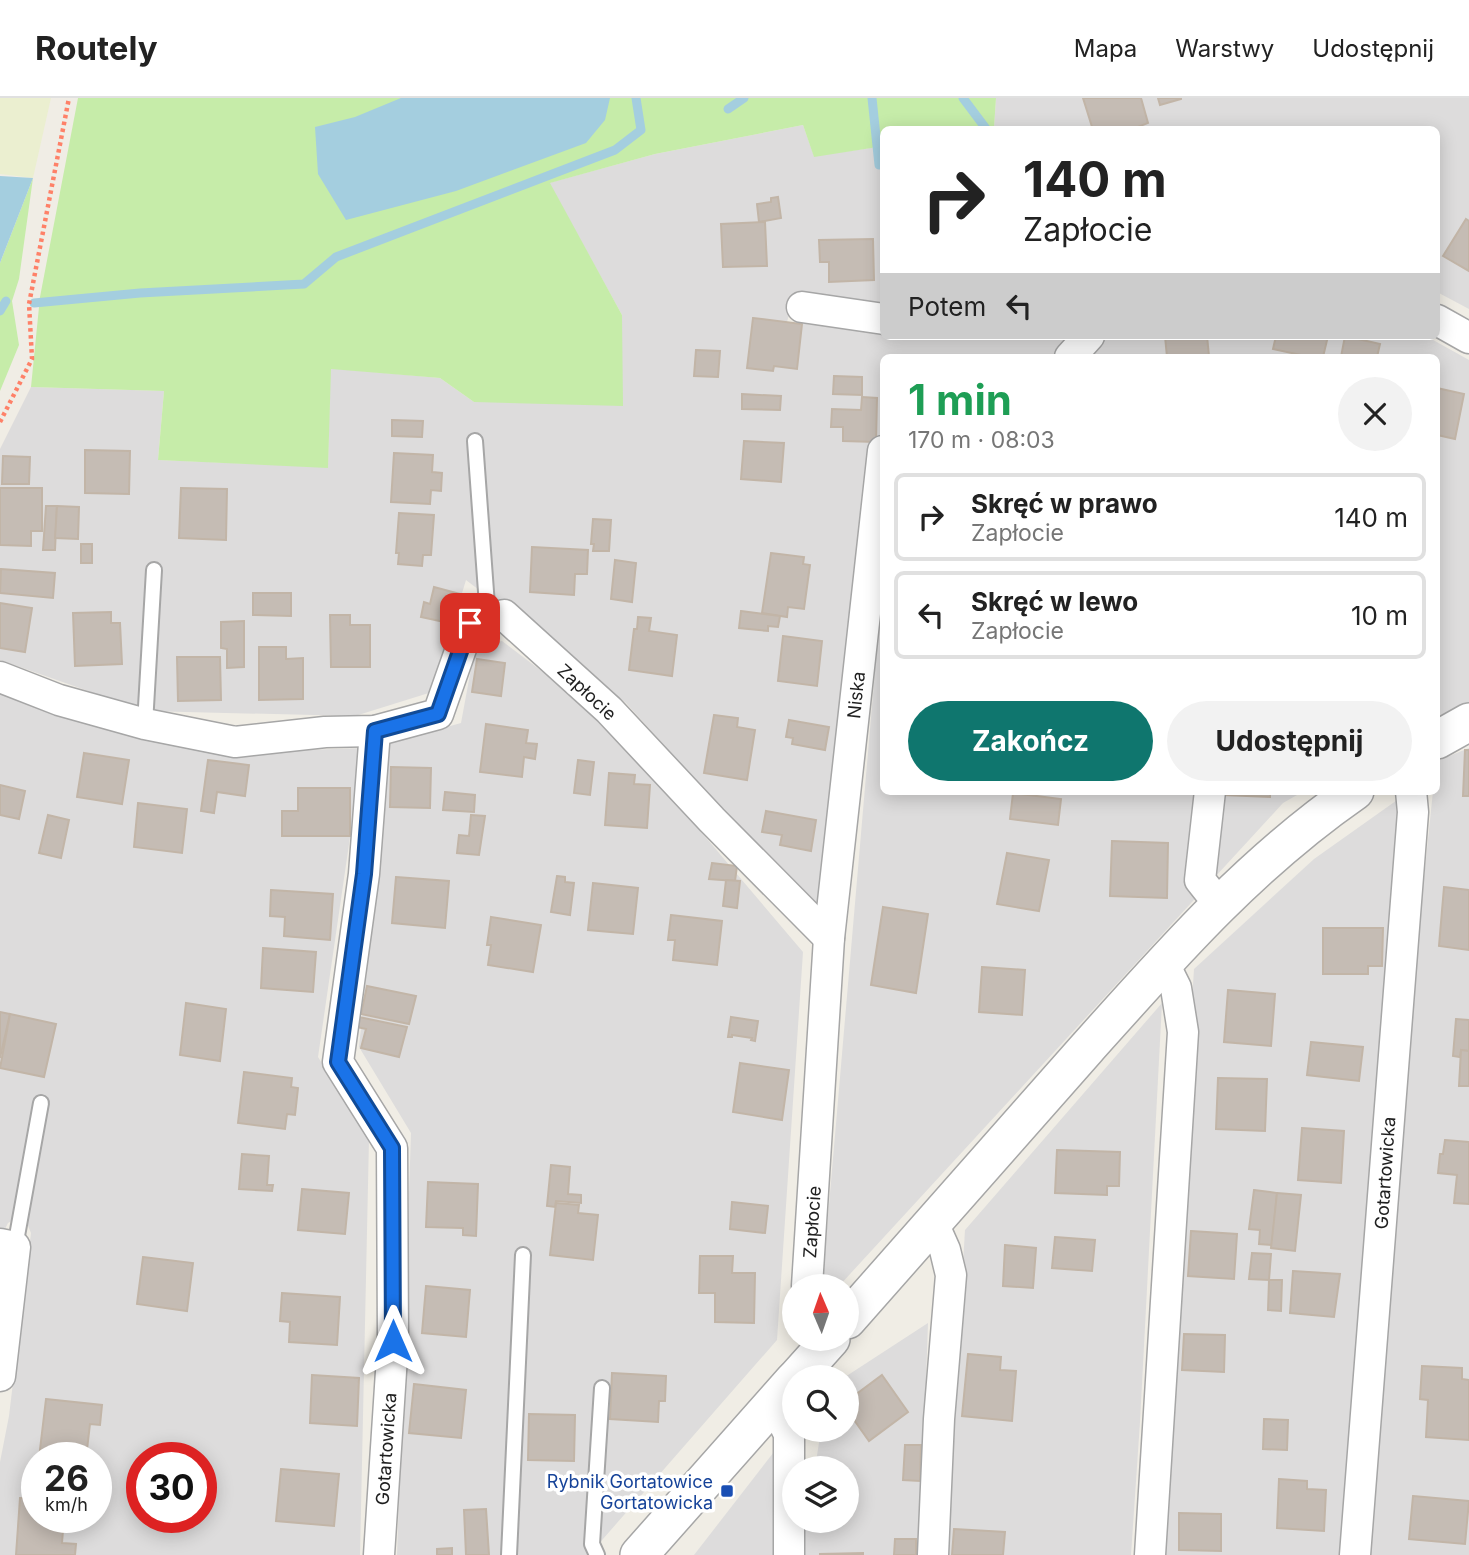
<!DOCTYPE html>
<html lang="pl">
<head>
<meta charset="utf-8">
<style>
  :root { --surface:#fff; --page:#f2f2f2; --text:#222; --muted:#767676; --line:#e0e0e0; --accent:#0f766e }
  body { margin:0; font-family:Inter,sans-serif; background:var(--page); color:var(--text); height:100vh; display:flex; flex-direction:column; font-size:26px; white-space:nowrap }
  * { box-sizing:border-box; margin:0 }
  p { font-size:23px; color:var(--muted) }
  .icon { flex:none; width:38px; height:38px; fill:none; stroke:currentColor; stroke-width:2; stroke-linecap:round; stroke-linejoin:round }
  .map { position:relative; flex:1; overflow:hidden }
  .sheet { position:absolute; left:880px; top:256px; width:560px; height:441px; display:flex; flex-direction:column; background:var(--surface); border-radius:10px; box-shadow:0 4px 18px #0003 }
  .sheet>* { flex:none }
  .banner { position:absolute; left:880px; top:28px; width:560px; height:214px; border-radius:10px; box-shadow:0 4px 18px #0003; background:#fff; color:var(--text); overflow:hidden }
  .needle { width:46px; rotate:358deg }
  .tools { position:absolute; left:782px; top:1176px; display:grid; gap:14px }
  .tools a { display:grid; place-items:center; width:77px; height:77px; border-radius:50%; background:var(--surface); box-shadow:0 4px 18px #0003; font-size:35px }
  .speed { position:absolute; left:21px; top:1344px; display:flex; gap:14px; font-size:35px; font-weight:700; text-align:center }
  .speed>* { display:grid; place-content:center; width:91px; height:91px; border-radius:50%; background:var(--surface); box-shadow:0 4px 18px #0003; line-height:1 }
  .speed small { font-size:18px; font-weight:400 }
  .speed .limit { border:10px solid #d22; background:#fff; color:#111 }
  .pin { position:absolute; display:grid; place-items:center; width:60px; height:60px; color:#fff; margin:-30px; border-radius:14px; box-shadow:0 4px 10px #0006 }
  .me { position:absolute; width:77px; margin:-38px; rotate:0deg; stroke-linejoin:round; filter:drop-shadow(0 0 5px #0008) }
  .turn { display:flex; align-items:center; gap:24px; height:147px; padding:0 28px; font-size:32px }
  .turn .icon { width:91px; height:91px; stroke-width:2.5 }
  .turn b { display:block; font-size:49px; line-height:60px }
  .then { display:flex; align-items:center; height:66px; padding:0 28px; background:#0003; gap:14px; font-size:26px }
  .round { display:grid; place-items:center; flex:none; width:74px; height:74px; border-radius:37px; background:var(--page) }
  .overview { display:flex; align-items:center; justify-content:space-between; height:119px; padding:0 28px }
  h1 { font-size:42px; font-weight:700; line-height:52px; color:#1e9e55 }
  .primary-button { display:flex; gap:14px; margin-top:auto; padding:14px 28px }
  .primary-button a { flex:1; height:80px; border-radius:42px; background:var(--accent); color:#fff; font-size:28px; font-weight:700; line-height:80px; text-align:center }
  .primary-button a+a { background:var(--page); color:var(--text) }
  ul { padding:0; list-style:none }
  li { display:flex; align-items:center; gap:21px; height:88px; margin:0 14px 10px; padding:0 14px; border:4px solid var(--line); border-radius:10px }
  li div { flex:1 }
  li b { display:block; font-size:26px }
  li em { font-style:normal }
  header { display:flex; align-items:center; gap:42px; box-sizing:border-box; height:98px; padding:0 35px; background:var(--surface); border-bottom:2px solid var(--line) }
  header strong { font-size:33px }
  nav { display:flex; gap:38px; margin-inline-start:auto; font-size:24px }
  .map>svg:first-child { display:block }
  .residential { fill:#dddcdc; fill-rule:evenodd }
  .farmland { fill:#ebefd0 }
  .grass { fill:#c6eca9 }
  .water { fill:#a4cedf }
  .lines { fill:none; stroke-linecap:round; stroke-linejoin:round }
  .stream { stroke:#a4cedf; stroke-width:9 }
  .building { fill:#c5bcb4; stroke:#c2b5a7; stroke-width:2 }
  .service-casing { stroke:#a6a6a6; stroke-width:18 }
  .minor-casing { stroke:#a6a6a6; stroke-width:33 }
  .tertiary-casing { stroke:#a6a6a6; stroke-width:40 }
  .path { stroke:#fe8168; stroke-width:4.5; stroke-dasharray:3.5 3.5; stroke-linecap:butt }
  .service { stroke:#fff; stroke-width:14 }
  .minor { stroke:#fff; stroke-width:30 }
  .tertiary { stroke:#fff; stroke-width:37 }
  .route-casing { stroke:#114b97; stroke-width:18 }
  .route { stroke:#1a73e8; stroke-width:12 }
  .transit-dot { fill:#1a4fb4; stroke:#fff; stroke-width:2.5 }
  .labels { text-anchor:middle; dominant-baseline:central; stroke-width:7; stroke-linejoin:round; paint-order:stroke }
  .street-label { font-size:18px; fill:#1f1f1f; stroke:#fff }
  .transit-label { font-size:18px; fill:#164399; stroke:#fff; text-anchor:end }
</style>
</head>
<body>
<header>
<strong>Routely</strong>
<nav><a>Mapa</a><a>Warstwy</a><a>Udostępnij</a></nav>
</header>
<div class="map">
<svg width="1469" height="1457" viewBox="0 0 1469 1457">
  <rect width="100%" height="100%" fill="#f0ede5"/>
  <g class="residential">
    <path d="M996 0H1469V211L1437 194V32H987L994 30Z"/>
    <path d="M803 27 814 58 884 48V213L793 202 787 224 884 234V238L948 241 966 238H1426L1469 262V607L1437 623V259H884V371L822 812 696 683 626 605 466 482 432 594 355 618 145 613 0 562V351L31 289 164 293 158 362 328 369 330 270 440 280 474 304 622 217 549 85 655 56Z"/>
    <path d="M884 469V693H1304L1283 705 839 1188H822Z"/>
    <path d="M502 543 607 623 803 854 777 1242 589 1457H397L411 1035 359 949 390 645 461 625 475 549Z"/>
    <path d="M0 590 139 641 245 654 363 650 318 959 369 1041 360 1457H0V1364L9 1318 31 1135 26 1123 15 1121 8 1125 5 1131 0 1161ZM37 1360H96V1419H37ZM142 1360H201V1419H142Z"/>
    <path d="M1469 650V1457H1368L1385 1159 1433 693H1437V663Z"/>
    <path d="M1400 700 1341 1457H1157L1194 871 1314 761Z"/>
    <path d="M1162 905 1140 1324 1131 1457H946L965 1132Z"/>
    <path d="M928 1225 920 1457H801L806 1423H847V1370H815L821 1332H847V1279H845Z"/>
    <path d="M777 1350V1457H694Z"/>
  </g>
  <path class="farmland" d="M0 0H51L33 80 0 76Z"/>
  <g class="grass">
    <path d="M78 0H996L994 30 884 32V48L814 59 803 27 655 56 550 85 622 217 623 308 474 304 440 280 331 271 328 370 158 362 164 293 31 289 40 199Z"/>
    <path d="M33 80 19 181 12 203 19 247 0 293V165Z"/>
  </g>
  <g class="water">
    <path d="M401 0H610L605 22 586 45 456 93 346 122 318 76 315 29 355 19Z"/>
    <path d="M0 78 33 80 0 165Z"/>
  </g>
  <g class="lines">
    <g class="stream">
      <path d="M872 0 879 67"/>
      <path d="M963 0 987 32"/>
      <path d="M728 11 744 0"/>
      <path d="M34 205 140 195 304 186 336 159 615 52 641 32 636 0"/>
      <path d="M0 213 6 203"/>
    </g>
  </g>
  <g class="building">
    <path d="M1083 0H1141L1148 25 1130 32H1093Z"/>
    <path d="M1158 0H1181V1L1160 7Z"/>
    <path d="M778 99 781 120 759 124 757 106 771 104V100Z"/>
    <path d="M1466 121 1469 123V173L1443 158Z"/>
    <path d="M765 124 767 168 723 169 721 126Z"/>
    <path d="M873 141 874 182 829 184V164H820L819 142Z"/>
    <path d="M753 220 802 226 797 271 774 268 773 273 747 270Z"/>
    <path d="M1165 238H1207L1209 258 1167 259Z"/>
    <path d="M1276 238H1328L1323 259H1310L1273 251Z"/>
    <path d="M1345 238 1380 246 1377 259H1341Z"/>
    <path d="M696 252 720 253 718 279 694 278Z"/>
    <path d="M834 278 862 279V297L833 296Z"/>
    <path d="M1437 290 1464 296 1455 341 1437 337Z"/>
    <path d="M742 296 781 298 780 312 742 311Z"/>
    <path d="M862 299 877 300 876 344 843 343V329H831L832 311 861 312Z"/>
    <path d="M392 322 423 323 422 339 392 338Z"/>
    <path d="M744 343 784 345 781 384 741 381Z"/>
    <path d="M85 352 130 353 129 396 85 395Z"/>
    <path d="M394 355 433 357 432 374 442 375 441 393 431 392 430 406 391 404Z"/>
    <path d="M3 358 30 359 29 386H2Z"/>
    <path d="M0 390H42V433H31V448L0 447Z"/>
    <path d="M181 390 227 391 226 442 179 440Z"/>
    <path d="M46 408H57L55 452H43Z"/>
    <path d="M57 408 79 409 78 441 55 440Z"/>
    <path d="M399 415 434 417 431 457H423L422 468 398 466 399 455H396Z"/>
    <path d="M593 421 611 422 609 453H593L594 446H591Z"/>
    <rect x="81" y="446" width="11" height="19"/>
    <path d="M532 449 588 452 587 476H575L574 497 530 494Z"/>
    <path d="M771 455 804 459 803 466 810 467 804 511 788 509 787 519 762 515Z"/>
    <path d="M615 462 636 465 632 504 611 501Z"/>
    <path d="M1 471 55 475 53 500 0 495Z"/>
    <path d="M434 489 460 496 457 513 452 512 449 525 421 519 424 504 430 506Z"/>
    <path d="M253 495H291V518L253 517Z"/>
    <path d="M0 505 32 510 25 554 0 550Z"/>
    <path d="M741 513 780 518 778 529 768 528V533L739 530Z"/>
    <path d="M111 514V525H120L122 566 75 568 73 515Z"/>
    <path d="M330 517H350V527H370V569H331Z"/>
    <path d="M638 519 651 520 649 533 677 537 672 578 629 572 634 531H637Z"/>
    <path d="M244 523V569L227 570V551L221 550V524Z"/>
    <path d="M783 538 822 543 817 588 778 583Z"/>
    <path d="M259 549H286V561L303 560V601L259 602Z"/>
    <path d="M177 559H220L221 602 178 603Z"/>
    <path d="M477 561 505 565 501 598 472 594Z"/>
    <path d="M714 617 738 620 737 629 755 632 747 682 704 675Z"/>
    <path d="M789 622 829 629 825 652 792 646 793 640 786 639Z"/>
    <path d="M486 626 528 632 526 645 537 646 535 661 524 659 522 679 480 674Z"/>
    <path d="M1465 652H1469V698H1463Z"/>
    <path d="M84 655 129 662 122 706 77 699Z"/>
    <path d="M208 662 249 667 245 698 217 694 214 715 201 713Z"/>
    <path d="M578 662 594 664 590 697 574 695Z"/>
    <path d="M391 669 431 670 430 710 390 709Z"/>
    <path d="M609 675 635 677 634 686 650 687 647 730 605 727Z"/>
    <path d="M0 687 25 693 19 721 0 717Z"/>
    <path d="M298 690H350V738H282V713H298Z"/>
    <path d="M1223 693H1270V699L1223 697Z"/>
    <path d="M445 694 475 697 474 714 443 712Z"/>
    <path d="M1013 695 1061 701 1058 727 1010 721Z"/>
    <path d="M138 705 187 711 182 755 134 749Z"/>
    <path d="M766 713 816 722 811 753 780 747 782 737 762 734Z"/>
    <path d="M48 717 69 722 61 760 39 755Z"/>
    <path d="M471 717 485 718 479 757 457 755 459 737 469 738Z"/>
    <path d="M1112 743 1168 745 1167 800 1110 798Z"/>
    <path d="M1007 755 1049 762 1039 813 997 806Z"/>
    <path d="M712 765 737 768 735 783 709 781Z"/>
    <path d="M557 778 565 779V784L574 785 570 817 551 814Z"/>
    <path d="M396 779 449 783 445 830 392 825Z"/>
    <path d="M726 782 740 783 737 810 723 808Z"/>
    <path d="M593 785 638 790 633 836 588 832Z"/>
    <path d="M1444 789 1469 792V852L1439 848Z"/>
    <path d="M271 792 333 796 330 842 284 838 285 819 270 818Z"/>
    <path d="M883 809 928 816 916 895 871 887Z"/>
    <path d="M671 817 722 823 717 867 673 862 675 842H668Z"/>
    <path d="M491 819 541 827 533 874 488 867 491 847H487Z"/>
    <path d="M1323 830H1383L1382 868H1368V876H1323Z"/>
    <path d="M263 850 316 854 313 894 261 890Z"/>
    <path d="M982 869 1025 872 1022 917 979 914Z"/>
    <path d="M367 888 416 898 409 926 361 916Z"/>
    <path d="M1228 892 1275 896 1271 948 1224 944Z"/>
    <path d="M186 905 226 911 220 963 180 957Z"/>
    <path d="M0 914 10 916 0 960Z"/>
    <path d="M10 916 56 926 44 979 0 970Z"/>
    <path d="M359 919 407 929 399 959 361 950 366 931 357 929Z"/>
    <path d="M731 919 758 923 755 943 751 942 752 940 732 937V939H728Z"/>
    <path d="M1456 921 1469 922V953L1461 952 1460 959 1453 958Z"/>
    <path d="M1311 944 1363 949 1359 983 1307 977Z"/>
    <path d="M1461 952 1469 953V988H1459Z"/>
    <path d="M740 965 789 972 782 1022 733 1014Z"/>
    <path d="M244 974 292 980 291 989 298 990 295 1017 287 1016 285 1031 238 1025Z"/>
    <path d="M1218 980 1267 981 1265 1033 1216 1031Z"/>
    <path d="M1302 1030 1344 1033 1341 1085 1298 1082Z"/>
    <path d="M1445 1042 1469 1044V1106L1454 1105 1457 1077 1438 1075 1440 1056H1443Z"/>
    <path d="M1057 1052 1120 1054 1119 1088H1107V1097L1055 1095Z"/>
    <path d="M242 1056 269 1058 267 1087H273L272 1093 239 1091Z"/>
    <path d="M551 1067 570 1069 568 1096 581 1097V1105L556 1103 555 1109 547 1108Z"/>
    <path d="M428 1084 478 1086 476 1138 463 1137V1130L426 1129Z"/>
    <path d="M302 1091 349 1095 345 1136 298 1132Z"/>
    <path d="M1254 1092 1277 1095 1272 1147 1259 1146 1260 1132 1249 1131Z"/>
    <path d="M1277 1095 1301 1097 1295 1153 1271 1150Z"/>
    <path d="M732 1104 768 1108 765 1135 730 1131Z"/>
    <path d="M556 1105 579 1107 578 1115 598 1117 593 1162 550 1157Z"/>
    <path d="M1191 1133 1237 1136 1234 1181 1188 1178Z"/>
    <path d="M1055 1139 1095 1142 1092 1173 1052 1170Z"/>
    <path d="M1005 1147 1036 1150 1033 1190 1003 1188Z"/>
    <path d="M1252 1155 1271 1156 1269 1182 1249 1181Z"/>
    <path d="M700 1158H733L732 1175H755L754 1225 715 1224V1195H699Z"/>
    <path d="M143 1159 193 1165 187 1213 137 1206Z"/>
    <path d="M1293 1173 1340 1176 1334 1219 1290 1215Z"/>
    <path d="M1269 1182H1282L1281 1213 1268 1212Z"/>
    <path d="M426 1188 470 1192 466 1239 422 1235Z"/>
    <path d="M282 1195 340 1199 337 1247 289 1244 290 1224 280 1223Z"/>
    <path d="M1184 1236 1225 1237 1224 1274 1182 1272Z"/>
    <path d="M968 1256 1001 1259 1000 1272 1016 1273 1012 1323 962 1318Z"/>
    <path d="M1422 1268 1462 1270V1281L1469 1282V1342L1426 1339 1428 1302 1420 1301Z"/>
    <path d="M612 1275 666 1278 665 1303H659L658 1324 610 1321Z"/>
    <path d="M312 1277 359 1280 357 1328 310 1325Z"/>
    <path d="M882 1277 908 1314 869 1343 847 1312V1303Z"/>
    <path d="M414 1286 466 1292 461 1340 409 1335Z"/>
    <path d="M46 1301 102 1307 100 1327 90 1326 86 1360H39Z"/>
    <path d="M529 1316 575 1317 574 1363 528 1362Z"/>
    <path d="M1264 1321 1288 1322 1287 1352 1263 1351Z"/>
    <path d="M905 1347H921L920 1383 903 1382Z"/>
    <path d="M281 1371 339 1376 334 1428 276 1423Z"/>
    <path d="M142 1377V1412H138Z"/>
    <path d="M1279 1381 1307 1383V1391L1326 1392 1324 1433 1277 1430Z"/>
    <path d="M1413 1398 1469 1403 1465 1446 1409 1441Z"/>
    <path d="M20 1400 37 1401V1419H64L62 1445 76 1446 75 1457H16Z"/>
    <path d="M486 1411 489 1457H466L464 1412Z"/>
    <path d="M1179 1415 1221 1416V1453L1179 1452Z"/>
    <path d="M159 1419H178V1424L159 1422Z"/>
    <path d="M954 1431 1005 1434 1003 1457H952Z"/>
    <path d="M895 1441H916V1457H894Z"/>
    <path d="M452 1450V1457H437V1451Z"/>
    <path d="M863 1455V1457H820V1456Z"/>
  </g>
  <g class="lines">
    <defs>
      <g id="service">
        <path d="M475 343 488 521"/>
        <path d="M145 626 154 472"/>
        <path d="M15 1149 41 1005"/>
        <path d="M509 1457 523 1157"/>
        <path d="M597 1457 592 1446 602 1290"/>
      </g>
      <g id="minor">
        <path d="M802 209 884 221"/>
        <path d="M1437 222 1469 240"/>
        <path d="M1070 259 1089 238"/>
        <path d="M0 579 59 602 145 626 235 644 325 634 375 633 438 616 470 525 504 517 609 612 712 722 829 840"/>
        <path d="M375 633 364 776 338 964 392 1050 393 1243 379 1457"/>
        <path d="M1210 693 1200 782 1219 806"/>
        <path d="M933 1125 945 1152 951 1177 939 1321 933 1457"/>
        <path d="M0 1146 15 1149 0 1278"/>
        <path d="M807 1188 829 840 883 353"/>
        <path d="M774 1305 789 1336V1457"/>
        <path d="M1150 1457 1183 934 1176 890 1163 864"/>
        <path d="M1355 1457 1413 714 1411 693"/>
      </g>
      <g id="tertiary">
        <path d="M1437 642 1469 624"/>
        <path d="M847 1222C928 1131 1008 1040 1088 949 1172 855 1251 765 1355 693"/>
        <path d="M797 1279 831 1241"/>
        <path d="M639 1457 794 1282"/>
      </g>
    </defs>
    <use href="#service" class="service-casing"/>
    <use href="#minor" class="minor-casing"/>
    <use href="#tertiary" class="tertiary-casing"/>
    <path class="path" d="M0 324 32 261 29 206 69 0"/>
    <use href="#service" class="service"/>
    <use href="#minor" class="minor"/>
    <use href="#tertiary" class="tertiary"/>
  </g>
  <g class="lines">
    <defs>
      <path id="route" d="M393 1243 392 1050 338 964 364 776 375 633 438 616 470 525"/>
    </defs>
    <use href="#route" class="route-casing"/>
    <use href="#route" class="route"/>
  </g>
  <rect class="transit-dot" x="720" y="1386" width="14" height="14" rx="3.5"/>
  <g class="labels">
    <g class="street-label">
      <text transform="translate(587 594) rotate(43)">Zapłocie</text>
      <text transform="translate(856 597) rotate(-84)">Niska</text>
      <text transform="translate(1385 1075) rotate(-86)">Gotartowicka</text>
      <text transform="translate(812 1124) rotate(-86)">Zapłocie</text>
      <text transform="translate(386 1351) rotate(-86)">Gotartowicka</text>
    </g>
    <g class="transit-label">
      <text x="713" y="1383">Rybnik Gortatowice<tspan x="713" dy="21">Gortatowicka</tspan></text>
    </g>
  </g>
</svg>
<div class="tools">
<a><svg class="needle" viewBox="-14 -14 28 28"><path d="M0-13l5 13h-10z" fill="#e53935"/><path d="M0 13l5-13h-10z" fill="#767676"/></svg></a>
<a><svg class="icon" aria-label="search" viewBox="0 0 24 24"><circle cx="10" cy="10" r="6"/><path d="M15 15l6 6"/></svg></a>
<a><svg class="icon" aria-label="layers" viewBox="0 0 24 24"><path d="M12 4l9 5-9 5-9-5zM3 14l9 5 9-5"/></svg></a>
</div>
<div class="speed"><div>26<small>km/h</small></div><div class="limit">30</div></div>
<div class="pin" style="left:470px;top:525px;background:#d93025"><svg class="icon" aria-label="arrive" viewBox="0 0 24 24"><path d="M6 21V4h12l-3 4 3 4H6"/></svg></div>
<svg class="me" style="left:393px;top:1243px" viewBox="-20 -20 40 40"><path d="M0-17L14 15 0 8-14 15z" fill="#1a73e8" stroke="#fff" stroke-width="4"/></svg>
<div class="banner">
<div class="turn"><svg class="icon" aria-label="right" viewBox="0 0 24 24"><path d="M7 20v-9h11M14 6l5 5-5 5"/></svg><div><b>140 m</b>Zapłocie</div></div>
<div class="then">Potem<svg class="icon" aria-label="left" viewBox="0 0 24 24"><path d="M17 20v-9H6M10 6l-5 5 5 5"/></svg></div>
</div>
<section class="sheet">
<div class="overview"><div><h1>1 min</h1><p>170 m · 08:03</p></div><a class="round"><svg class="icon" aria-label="close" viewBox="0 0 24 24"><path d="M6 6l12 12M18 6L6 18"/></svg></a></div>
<ul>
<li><svg class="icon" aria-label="right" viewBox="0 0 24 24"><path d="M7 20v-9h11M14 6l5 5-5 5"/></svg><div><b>Skręć w prawo</b><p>Zapłocie</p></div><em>140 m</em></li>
<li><svg class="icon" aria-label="left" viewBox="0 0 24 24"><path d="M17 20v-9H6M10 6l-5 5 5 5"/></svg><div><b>Skręć w lewo</b><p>Zapłocie</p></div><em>10 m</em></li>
</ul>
<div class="primary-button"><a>Zakończ</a><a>Udostępnij</a></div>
</section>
</div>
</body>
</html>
